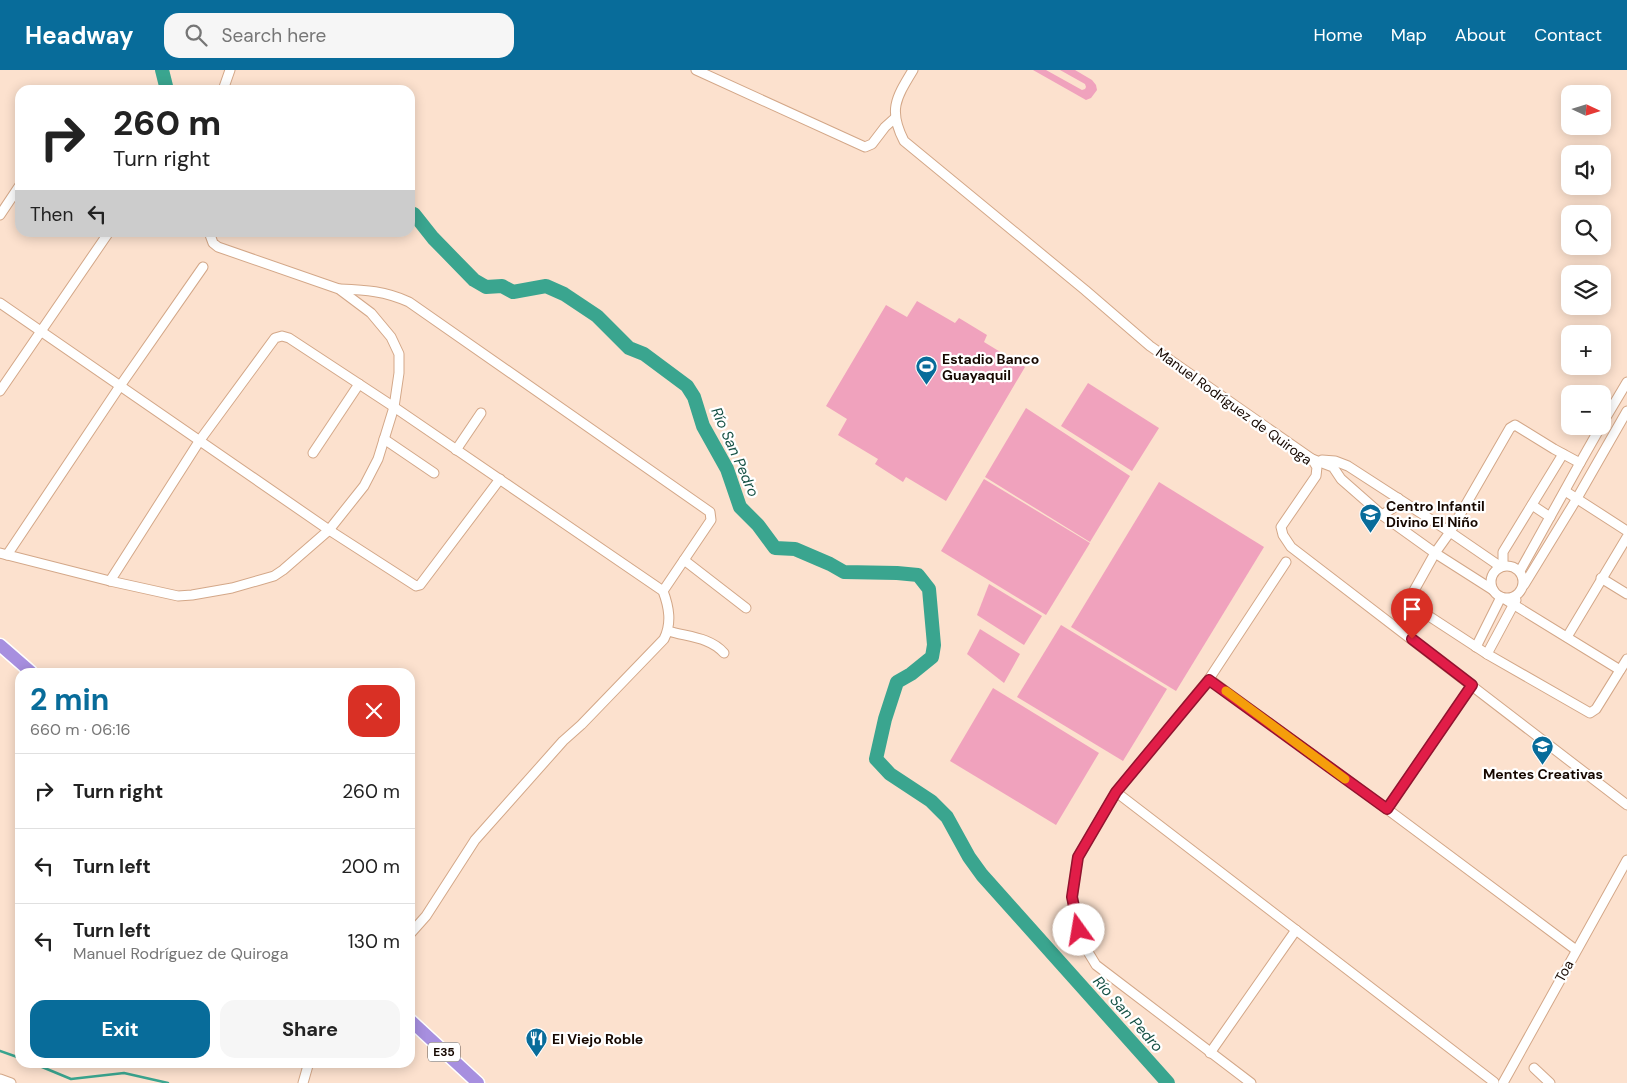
<!DOCTYPE html>
<html lang="en">
<head>
<meta charset="utf-8">
<style>
  :root { --surface:#fff; --page:#f6f6f6; --text:#222; --muted:#767676; --line:#e0e0e0; --accent:#086c9a }
  body { margin:0; font-family:"DM Sans",sans-serif; background:var(--page); color:var(--text); height:100vh; display:flex; flex-direction:column; font-size:19px; white-space:nowrap }
  * { box-sizing:border-box; margin:0 }
  p { font-size:16px; color:var(--muted) }
  .icon { flex:none; width:28px; height:28px; fill:none; stroke:currentColor; stroke-width:2; stroke-linecap:round; stroke-linejoin:round }
  .map { position:relative; flex:1; overflow:hidden }
  .drawer { position:absolute; left:15px; top:598px; width:400px; height:400px; display:flex; flex-direction:column; background:var(--surface); border-radius:15px; box-shadow:0 2px 12px #0003 }
  .drawer>* { flex:none }
  .top-card { position:absolute; left:15px; top:15px; width:400px; height:152px; border-radius:15px; box-shadow:0 2px 12px #0003; background:#fff; color:var(--text); overflow:hidden }
  .needle { width:32px; rotate:94deg }
  .tools { position:absolute; left:1561px; top:15px; display:grid; gap:10px }
  .tools a { display:grid; place-items:center; width:50px; height:50px; border-radius:10px; background:var(--surface); box-shadow:0 2px 12px #0003; font-size:25px }
  .pin { position:absolute; display:grid; place-items:center; width:42px; height:42px; color:#fff; margin:-51px -21px; border-radius:50% 50% 50% 0; rotate:-45deg; box-shadow:0 0 5px #0007 }
  .pin .icon { rotate:45deg }
  .me { position:absolute; width:55px; margin:-28px; rotate:347deg; stroke-linejoin:round; filter:drop-shadow(0 0 4px #0008) }
  .turn { display:flex; align-items:center; gap:18px; height:105px; padding:0 15px; font-size:22px }
  .turn .icon { width:65px; height:65px; stroke-width:2.5 }
  .turn b { display:block; font-size:35px; line-height:42px }
  .then { display:flex; align-items:center; height:48px; padding:0 15px; background:#0003; gap:10px; font-size:19px }
  .round { display:grid; place-items:center; flex:none; width:52px; height:52px; border-radius:15px; background:var(--page) }
  .headline { display:flex; align-items:center; justify-content:space-between; height:85px; padding:0 15px }
  h1 { font-size:30px; font-weight:700; line-height:38px; color:var(--accent) }
  .cta { display:flex; gap:10px; margin-top:auto; padding:10px 15px }
  .cta a { flex:1; height:58px; border-radius:15px; background:var(--accent); color:#fff; font-size:20px; font-weight:700; line-height:58px; text-align:center }
  .cta a+a { background:var(--page); color:var(--text) }
  ul { padding:0; list-style:none }
  li { display:flex; align-items:center; gap:15px; height:75px; padding:0 15px; border-top:1px solid var(--line) }
  li div { flex:1 }
  li b { display:block; font-size:19px }
  li em { font-style:normal }
  header { display:flex; align-items:center; gap:30px; box-sizing:border-box; height:70px; padding:0 25px; background:var(--accent); color:#fff }
  header strong { font-size:24px }
  nav { display:flex; gap:28px; margin-inline-start:auto; font-size:18px }
  .search { width:350px; height:45px; background:var(--page); display:flex; align-items:center; gap:12px; box-sizing:border-box; padding:0 18px; border-radius:15px; color:var(--muted); font-size:19px }
  .map>svg:first-child { display:block }
  .green { fill:#f0a2bd }
  .lines { fill:none; stroke-linecap:round; stroke-linejoin:round }
  .stream { stroke:#3aa58f; stroke-width:2.5 }
  .river { stroke:#3aa58f; stroke-width:14 }
  .minor-casing { stroke:#d3a788; stroke-width:11 }
  .highway-casing { stroke:#fff; stroke-width:15 }
  .minor { stroke:#fff; stroke-width:9 }
  .highway { stroke:#a78fdf; stroke-width:12 }
  .route-casing { stroke:#92132f; stroke-width:12 }
  .route { stroke:#e11d48; stroke-width:9 }
  .slow { stroke:#f59e0b; stroke-width:9 }
  .labels { text-anchor:middle; dominant-baseline:central; stroke-width:4.5; stroke-linejoin:round; paint-order:stroke }
  .shield { fill:#fff; stroke:#5c524d; stroke-width:1 }
  .shield-label { font-size:12px; font-weight:bold; fill:#160801 }
  .poi-label { font-size:14px; font-weight:bold; fill:#160801; stroke:#fff; text-anchor:start }
  .street-label { font-size:14px; fill:#160801; stroke:#fff }
  .water-label { font-size:15px; font-style:italic; fill:#165145; stroke:#fff }
</style>
</head>
<body>
<header>
<strong>Headway</strong>
<div class="search"><svg class="icon" aria-label="search" viewBox="0 0 24 24"><circle cx="10" cy="10" r="6"/><path d="M15 15l6 6"/></svg>Search here</div>
<nav><a>Home</a><a>Map</a><a>About</a><a>Contact</a></nav>
</header>
<div class="map">
<svg width="1627" height="1013" viewBox="0 0 1627 1013">
  <rect width="100%" height="100%" fill="#fce1ce"/>
  <g class="green">
    <path d="M1033 0H1046L1082 20 1085 19 1086 17 1085 14 1060 0H1075L1092 10 1096 15 1097 20 1091 28 1086 30Z"/>
    <path d="M917 231 955 253 959 248 987 265 984 272 1025 297 946 431 906 407 903 412 875 394 878 389 838 365 847 349 826 336 886 235 907 247Z"/>
    <path d="M1088 313 1159 358 1132 401 1061 356Z"/>
    <path d="M1026 338 1130 406 1090 472 985 407Z"/>
    <path d="M984 409 1090 473 1046 545 941 481Z"/>
    <path d="M1159 412 1264 477 1176 621 1071 557Z"/>
    <path d="M989 514 1042 546 1024 575 977 545Z"/>
    <path d="M1061 555 1167 619 1123 691 1017 627Z"/>
    <path d="M980 559 1020 584 1004 613 967 584Z"/>
    <path d="M993 618 1099 683 1056 755 950 691Z"/>
  </g>
  <g class="lines">
    <g class="stream">
      <path d="M0 981 20 988"/>
      <path d="M30 992 71 1009 124 1003 168 1013"/>
    </g>
    <g class="river">
      <path d="M162 0 167 20"/>
      <path d="M410 143 414 144 433 168 474 210 486 217 502 216 513 222 546 216 564 224 597 246 629 278 644 284 687 316 694 327 703 356 727 399 740 437 758 455 775 478 795 479 830 494 844 502 897 503 918 505 929 519 934 575 932 587 911 604 897 612 885 649 876 689 890 704 931 731 947 747 969 787 982 805 1168 1013"/>
    </g>
    <defs>
      <g id="minor">
        <path d="M696 0 865 77 872 74 885 57 895 48"/>
        <path d="M913 0C896 28 888 40 904 71L1085 220 1150 276 1312 389 1317 397 1316 406 1281 457 1283 465 1291 477 1627 735"/>
        <path d="M223 20 230 0"/>
        <path d="M0 145 20 115"/>
        <path d="M340 219C366 220 385 221 409 232L710 442 711 450 663 521"/>
        <path d="M0 233 329 460 416 516 420 515 500 409"/>
        <path d="M0 321 109 162"/>
        <path d="M1602 354 1627 312"/>
        <path d="M1601 356 1580 393 1554 379 1515 355 1510 358 1450 462 1435 483 1411 526 1412 535 1487 584 1590 643 1596 639 1627 589"/>
        <path d="M384 369 434 403"/>
        <path d="M456 380 481 343"/>
        <path d="M313 383 359 314"/>
        <path d="M1312 389 1333 397 1341 409 1382 445 1435 483 1493 520"/>
        <path d="M1322 390 1335 391 1348 396 1450 462 1501 497"/>
        <path d="M1565 421 1627 461"/>
        <path d="M1532 435 1550 447"/>
        <path d="M1382 445 1393 438 1398 428"/>
        <path d="M0 483 110 511 178 526 192 525 232 518 274 506 283 500 329 460 364 416 378 389 394 337 399 303V284L391 267 371 243 339 219 218 177 213 173 209 162"/>
        <path d="M7 485 120 316 203 197"/>
        <path d="M684 490 746 538"/>
        <circle cx="1507" cy="512" r="16"/>
        <path d="M1503 496V482L1563 384"/>
        <path d="M1520 501 1580 393"/>
        <path d="M1601 508 1627 524"/>
        <path d="M110 511 200 370 275 268 282 266 289 268 394 337 663 521C669 537 672 553 664 569L581 655 563 671 475 770 426 846 410 864"/>
        <path d="M1524 515 1576 430 1627 341"/>
        <path d="M1503 528 1620 600"/>
        <path d="M668 561C688 567 710 567 724 583"/>
        <path d="M1567 567 1627 467"/>
        <path d="M1476 577 1501 527"/>
        <path d="M1487 584 1516 530"/>
        <path d="M1209 609 1387 739 1576 880"/>
        <path d="M1116 722 1494 1012"/>
        <path d="M1387 739 1472 615"/>
        <path d="M1210 983 1296 860"/>
        <path d="M1534 998 1550 1013"/>
        <path d="M0 1009 11 1013"/>
        <path d="M303 1013 309 992"/>
        <path d="M1251 1013 1096 895 1082 872 1075 848 1072 827 1078 787 1116 722 1209 609 1286 492"/>
        <path d="M1503 1013 1627 790"/>
      </g>
      <g id="highway">
        <path d="M0 575 31 602"/>
        <path d="M410 950 478 1013"/>
      </g>
    </defs>
    <use href="#minor" class="minor-casing"/>
    <use href="#highway" class="highway-casing"/>
    <use href="#minor" class="minor"/>
    <use href="#highway" class="highway"/>
  </g>
  <g class="lines">
    <defs>
      <path id="route" d="M1079 860 1072 827 1078 787 1116 722 1209 610 1387 739 1472 615 1412 569"/>
    </defs>
    <use href="#route" class="route-casing"/>
    <use href="#route" class="route"/>
    <path class="slow" d="M1226 621 1345 709"/>
  </g>
  <defs>
    <symbol id="stadium-pin" viewBox="-11 -11 22 30"><path d="M0 17L-7.5 6A9.5 9.5 0 1 1 7.5 6Z" fill="#086c9a" stroke="#fff"/><path d="M0-5a6.5 5 0 1 0 0 10a6.5 5 0 1 0 0-10ZM-3.5-1.8h7v3.6h-7Z" fill="#fff"/></symbol>
    <symbol id="school-pin" viewBox="-11 -11 22 30"><path d="M0 17L-7.5 6A9.5 9.5 0 1 1 7.5 6Z" fill="#086c9a" stroke="#fff"/><path d="M0-5L7-2L0 1L-7-2ZM-4 1L0 2.5L4 1V4Q0 6-4 4Z" fill="#fff"/></symbol>
    <symbol id="restaurant-pin" viewBox="-11 -11 22 30"><path d="M0 17L-7.5 6A9.5 9.5 0 1 1 7.5 6Z" fill="#086c9a" stroke="#fff"/><path d="M-5-6h1v4h1v-4h1v4h1v-4h1v5L-1.5 .5V6h-2V.5L-5-1ZM5-6V6H3V1.5H1.5Q1.5-4 5-6Z" fill="#fff"/></symbol>
  </defs>
  <g fill-rule="evenodd">
    <use href="#stadium-pin" x="914" y="284" width="25" height="34"/>
    <use href="#school-pin" x="1358" y="432" width="25" height="34"/>
    <use href="#school-pin" x="1530" y="664" width="25" height="34"/>
    <use href="#restaurant-pin" x="524" y="956" width="25" height="34"/>
  </g>
  <g class="labels">
    <rect class="shield" x="428" y="972.5" width="32" height="19" rx="4"/>
    <g class="shield-label">
      <text x="444" y="982">E35</text>
    </g>
    <g class="poi-label">
      <text x="942" y="289">Estadio Banco<tspan x="942" dy="16">Guayaquil</tspan></text>
      <text x="1386" y="436">Centro Infantil<tspan x="1386" dy="16">Divino El Niño</tspan></text>
      <text x="1543" y="704" text-anchor="middle">Mentes Creativas</text>
      <text x="552" y="969">El Viejo Roble</text>
    </g>
    <g class="street-label">
      <text transform="translate(1234 336) rotate(36)">Manuel Rodríguez de Quiroga</text>
      <text transform="translate(1564 901) rotate(-61)">Toa</text>
    </g>
    <g class="water-label">
      <text transform="translate(735 382) rotate(66)">Río San Pedro</text>
      <text transform="translate(1128 944) rotate(48)">Río San Pedro</text>
    </g>
  </g>
</svg>
<div class="tools">
<a><svg class="needle" viewBox="-14 -14 28 28"><path d="M0-13l5 13h-10z" fill="#e53935"/><path d="M0 13l5-13h-10z" fill="#767676"/></svg></a>
<a><svg class="icon" aria-label="sound" viewBox="0 0 24 24"><path d="M4 9h4l5-4v14l-5-4H4zM17 9q2 3 0 6"/></svg></a>
<a><svg class="icon" aria-label="search" viewBox="0 0 24 24"><circle cx="10" cy="10" r="6"/><path d="M15 15l6 6"/></svg></a>
<a><svg class="icon" aria-label="layers" viewBox="0 0 24 24"><path d="M12 4l9 5-9 5-9-5zM3 14l9 5 9-5"/></svg></a>
<a>+</a>
<a>−</a>
</div>
<div class="pin" style="left:1412px;top:569px;background:#d93025"><svg class="icon" aria-label="arrive" viewBox="0 0 24 24"><path d="M6 21V4h12l-3 4 3 4H6"/></svg></div>
<svg class="me" style="left:1079px;top:860px" viewBox="-20 -20 40 40"><circle r="19" fill="#fff"/><path d="M0-13L10 11 0 6-10 11z" fill="#e11d48"/></svg>
<div class="top-card">
<div class="turn"><svg class="icon" aria-label="right" viewBox="0 0 24 24"><path d="M7 20v-9h11M14 6l5 5-5 5"/></svg><div><b>260 m</b>Turn right</div></div>
<div class="then">Then<svg class="icon" aria-label="left" viewBox="0 0 24 24"><path d="M17 20v-9H6M10 6l-5 5 5 5"/></svg></div>
</div>
<section class="drawer">
<div class="headline"><div><h1>2 min</h1><p>660 m · 06:16</p></div><a class="round" style="background:#d93025;color:#fff"><svg class="icon" aria-label="close" viewBox="0 0 24 24"><path d="M6 6l12 12M18 6L6 18"/></svg></a></div>
<ul>
<li><svg class="icon" aria-label="right" viewBox="0 0 24 24"><path d="M7 20v-9h11M14 6l5 5-5 5"/></svg><div><b>Turn right</b></div><em>260 m</em></li>
<li><svg class="icon" aria-label="left" viewBox="0 0 24 24"><path d="M17 20v-9H6M10 6l-5 5 5 5"/></svg><div><b>Turn left</b></div><em>200 m</em></li>
<li><svg class="icon" aria-label="left" viewBox="0 0 24 24"><path d="M17 20v-9H6M10 6l-5 5 5 5"/></svg><div><b>Turn left</b><p>Manuel Rodríguez de Quiroga</p></div><em>130 m</em></li>
</ul>
<div class="cta"><a>Exit</a><a>Share</a></div>
</section>
</div>
</body>
</html>
